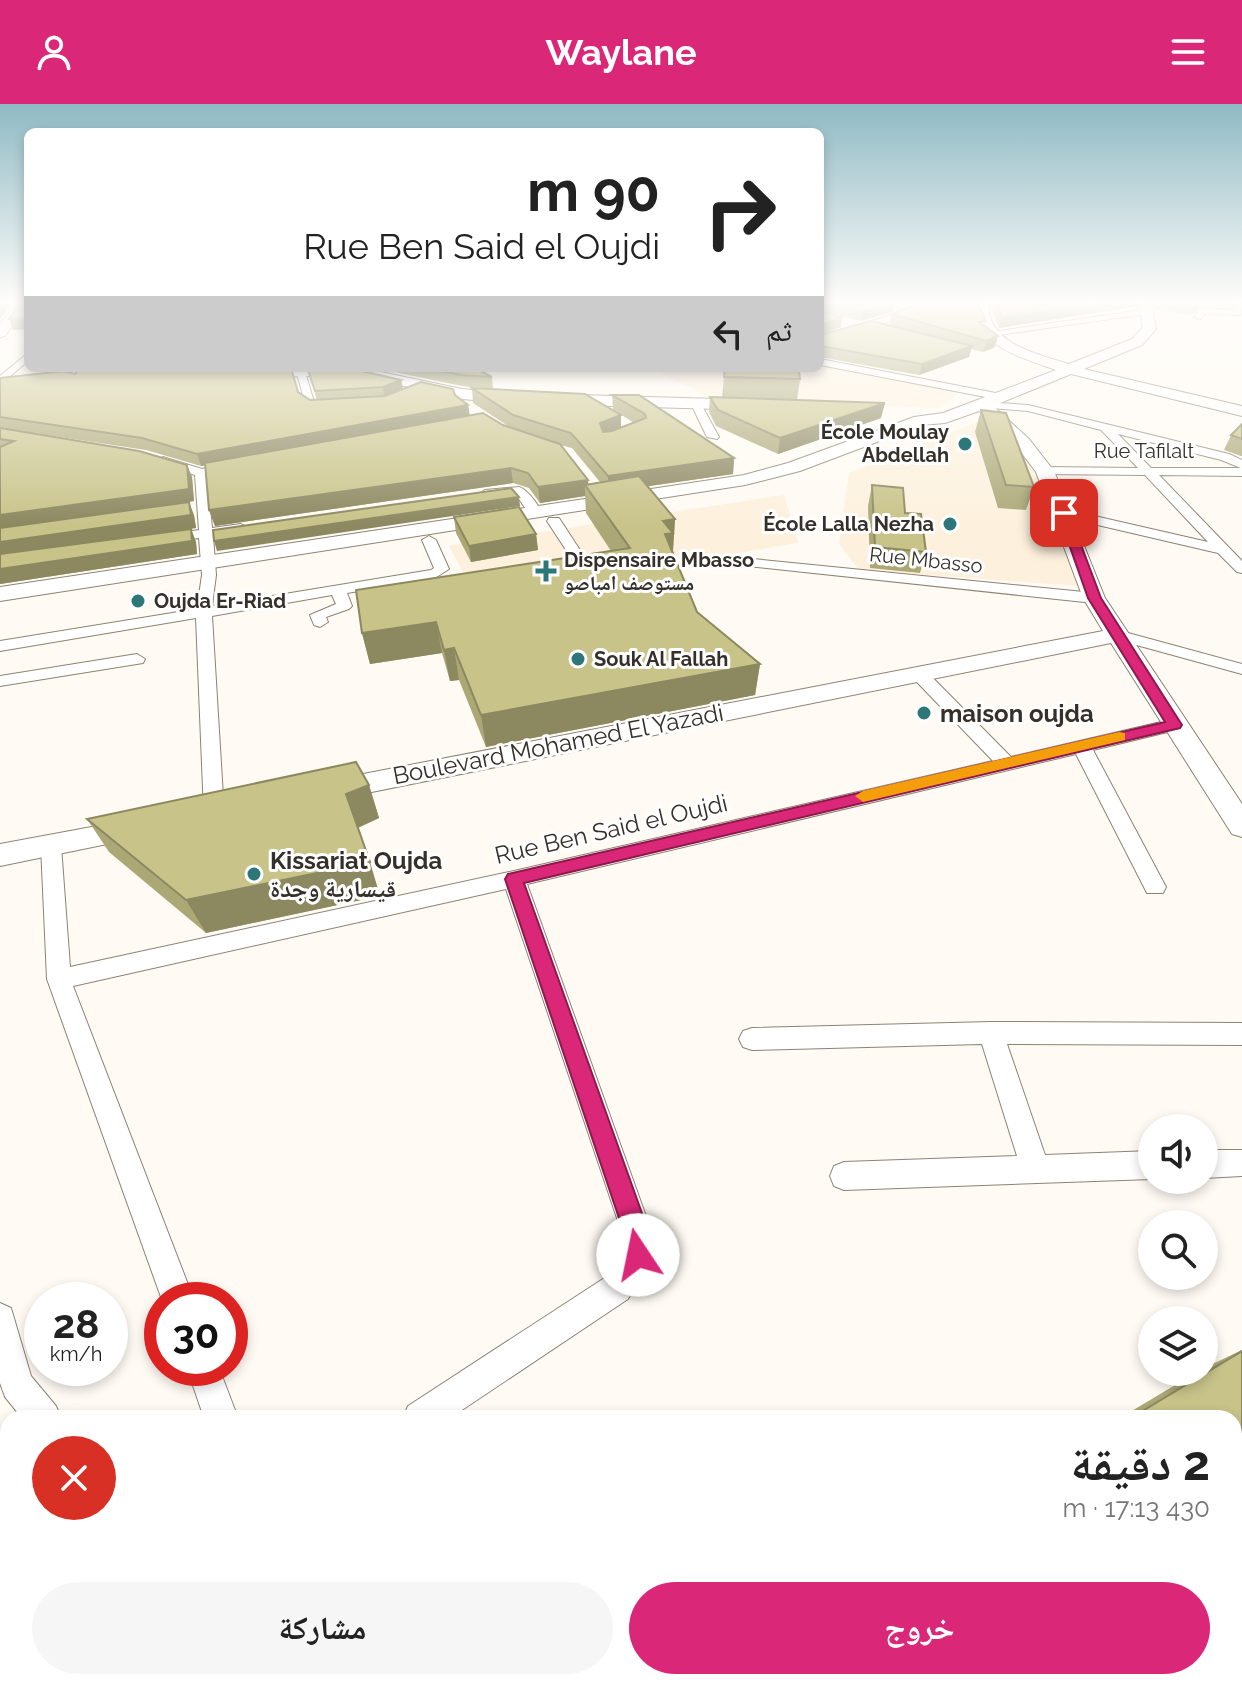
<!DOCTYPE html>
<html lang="ar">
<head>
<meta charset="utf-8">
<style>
  :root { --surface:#fff; --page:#f6f6f6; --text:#222; --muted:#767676; --accent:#db2777 }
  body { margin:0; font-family:Raleway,"Noto Naskh Arabic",sans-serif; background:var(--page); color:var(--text); direction:rtl; height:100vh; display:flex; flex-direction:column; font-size:30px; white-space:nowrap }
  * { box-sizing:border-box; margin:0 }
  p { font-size:26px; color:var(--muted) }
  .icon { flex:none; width:44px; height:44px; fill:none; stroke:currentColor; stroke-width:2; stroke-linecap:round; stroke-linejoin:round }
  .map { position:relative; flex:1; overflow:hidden; direction:ltr }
  .details { position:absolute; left:0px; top:1306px; width:1242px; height:280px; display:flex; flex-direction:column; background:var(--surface); border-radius:24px 24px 0 0; box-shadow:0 4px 12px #0003; direction:rtl }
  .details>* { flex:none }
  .guide { position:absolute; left:24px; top:24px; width:800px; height:244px; border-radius:12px; box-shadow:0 4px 12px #0003; direction:rtl; background:#fff; color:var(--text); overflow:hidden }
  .tools { position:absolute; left:1138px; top:1010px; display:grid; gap:16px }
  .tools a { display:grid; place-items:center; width:80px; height:80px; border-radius:50%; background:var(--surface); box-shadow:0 4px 12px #0003; font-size:40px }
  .speed { position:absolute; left:24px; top:1178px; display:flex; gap:16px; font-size:40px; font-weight:700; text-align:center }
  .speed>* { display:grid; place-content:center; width:104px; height:104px; border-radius:50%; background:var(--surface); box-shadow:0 4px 12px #0003; line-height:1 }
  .speed small { font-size:20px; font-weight:400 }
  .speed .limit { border:12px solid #d22; background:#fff; color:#111 }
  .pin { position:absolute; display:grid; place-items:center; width:68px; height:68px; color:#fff; margin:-34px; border-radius:16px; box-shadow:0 4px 12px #0006 }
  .me { position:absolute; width:88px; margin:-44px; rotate:349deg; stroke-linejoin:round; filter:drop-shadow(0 0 6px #0008) }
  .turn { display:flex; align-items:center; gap:28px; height:168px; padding:0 32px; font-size:36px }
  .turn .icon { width:104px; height:104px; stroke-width:2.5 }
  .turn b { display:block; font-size:56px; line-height:68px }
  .then { display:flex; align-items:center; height:76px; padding:0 32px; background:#0003; gap:16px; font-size:30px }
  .round { display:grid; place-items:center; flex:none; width:84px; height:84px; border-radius:42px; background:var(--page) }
  .summary { display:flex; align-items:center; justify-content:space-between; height:136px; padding:0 32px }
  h1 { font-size:48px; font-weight:700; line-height:60px }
  .primary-button { display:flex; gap:16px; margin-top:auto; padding:16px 32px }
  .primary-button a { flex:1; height:92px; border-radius:48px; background:var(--accent); color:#fff; font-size:32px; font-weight:700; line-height:92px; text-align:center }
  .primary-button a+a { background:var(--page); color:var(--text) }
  header { display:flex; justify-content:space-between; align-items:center; height:104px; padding:0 32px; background:var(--accent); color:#fff; font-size:36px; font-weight:700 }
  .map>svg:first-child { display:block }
  .built { fill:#fdf1dd }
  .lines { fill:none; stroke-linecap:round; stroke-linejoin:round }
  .street-casing { stroke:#8d8373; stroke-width:2 }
  .secondary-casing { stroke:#8d8373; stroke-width:2 }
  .street { fill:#fff; fill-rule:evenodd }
  .secondary { fill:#fff; fill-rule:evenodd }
  .wall { fill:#aca876; fill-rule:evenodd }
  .shaded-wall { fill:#8c8860 }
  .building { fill:#c8c389; stroke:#8c8860; stroke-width:2 }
  .route { fill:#db2777; stroke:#8e194d; stroke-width:2 }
  .slow { fill:#f59e0b }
  .poi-dot { fill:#2d7779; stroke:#fff; stroke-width:3 }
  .labels { text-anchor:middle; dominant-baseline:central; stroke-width:6; stroke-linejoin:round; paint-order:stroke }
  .far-poi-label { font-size:20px; font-weight:bold; fill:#35312a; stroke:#fff; text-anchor:start }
  .far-street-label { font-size:20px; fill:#35312a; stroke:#fff }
  .poi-label { font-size:24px; font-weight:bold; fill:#35312a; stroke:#fff; text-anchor:start }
  .street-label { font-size:24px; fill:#35312a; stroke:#fff }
</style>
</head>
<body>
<header><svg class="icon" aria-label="menu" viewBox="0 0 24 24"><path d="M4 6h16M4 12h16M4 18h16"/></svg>Waylane<svg class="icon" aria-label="person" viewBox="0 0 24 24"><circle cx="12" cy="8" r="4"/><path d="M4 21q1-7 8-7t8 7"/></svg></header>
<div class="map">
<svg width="1242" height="1586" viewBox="0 0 1242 1586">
  <rect width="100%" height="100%" fill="#fffaf3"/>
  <g class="built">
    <path d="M820 260 961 288 940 304 717 297 649 264H820Z"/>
    <path d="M977 318 993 321 1031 359 1051 399 1079 482 859 466 839 440 849 369Z"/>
    <path d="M784 391 798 439 477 493 449 442Z"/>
  </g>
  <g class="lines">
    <defs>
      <g id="street">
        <path d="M916 200H926L910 211 820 239V233L904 207Z"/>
        <path d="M1236 200H1242L1241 211 1205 209 1201 215 1194 213 1200 204 1234 206Z"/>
        <path d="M1148 205 1145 210 991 232 986 229Z"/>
        <path d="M28 249V257L0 281V272Z"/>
        <path d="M820 255 1001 290 1006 293 1001 296 820 261Z"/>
        <path d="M296 266 305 268 314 298 335 299V303H306Z"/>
        <path d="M696 297 701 300 719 333 717 335 707 333 691 300Z"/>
        <path d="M982 298 1028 301 1229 350 1242 356V372L1159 371 1242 457V469L1237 468 1218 449 1059 412 1057 409 1064 405 1208 438 1145 371 1041 370 1039 367 1045 363 1138 364 1101 326 1028 307 978 303 977 301ZM1118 330 1221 356 1241 364H1151Z"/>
        <path d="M163 353 202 365 234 358 240 362 207 371 212 424 241 420 248 424 241 428 213 432 216 471 212 502 431 466 434 464 422 436 429 432 436 436 449 465 435 474 347 489 352 502 349 505 326 513 328 518 320 523 314 521 310 511 336 500 332 491 212 512 224 709 214 716 204 709 196 514 0 547V537L197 505 202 471 199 434 164 439 157 435 164 431 199 426 195 371 159 360 157 357Z"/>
        <path d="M519 383C528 386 542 404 541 412H531L516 391 485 394 479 390 485 386Z"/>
        <path d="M549 414H559L591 463 589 466H579L547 417Z"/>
        <path d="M753 455 1094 489 1102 494 1094 499 748 462 746 459Z"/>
        <path d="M1117 526 1242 560V570L1111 534V528Z"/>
        <path d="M137 550 145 555 143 559 0 582V572Z"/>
        <path d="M918 564 924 565 1011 653 1174 615 1180 617 1183 621 1180 625 1093 646 1166 783 1163 789H1147L1076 650 527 780 652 1129 653 1151 628 1195 450 1314H403L408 1302 606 1173 623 1147 622 1129 506 785 73 882 194 1196H162L47 875 41 742 44 737H58L61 742 70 863 514 767 993 657 912 573 910 569Z"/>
        <path d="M991 918 1242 919V941L1007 940 1045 1051 1152 1047V1075L844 1086 834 1082 830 1072 834 1062 844 1058 1017 1052 982 940 752 946 743 943 739 935 743 927 752 924Z"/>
        <path d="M1204 1046H1242V1072L1204 1074Z"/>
        <path d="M0 1199 11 1204 31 1272 56 1302 61 1314H22L5 1293 0 1279Z"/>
        <path d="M187 1264H219L238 1314H204Z"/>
        <path d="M111 1578H159L156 1586H108Z"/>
        <path d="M289 1578H329L332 1586H292Z"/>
      </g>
      <g id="secondary">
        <path d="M16 200H28L5 232 0 233V220Z"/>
        <path d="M888 200H957L961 203 955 207 894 204Z"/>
        <path d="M977 200H989C986 240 1040 251 1069 260L1132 235 1142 224 1140 200H1152L1156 225 1142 241 1084 265 1242 302V312L1071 270 993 302 1029 335 1054 367 1105 494 1242 700V733L1232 730 1111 539 327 697 317 694 313 687 317 680 327 677 1103 527 1083 494 1036 368 1017 343 979 307 945 319 922 321 800 367 745 381 0 497V483L744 371 788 359 914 313 943 309 1056 266C1026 255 971 242 977 200Z"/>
        <path d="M238 264H361L462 285 507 289 754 296 762 301 754 306 507 299 462 295 355 271 267 273Z"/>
        <path d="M140 714 151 717 155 724 151 731 0 762V740Z"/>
      </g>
    </defs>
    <use href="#street" class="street-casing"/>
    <use href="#secondary" class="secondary-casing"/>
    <use href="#street" class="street"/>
    <use href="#secondary" class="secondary"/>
  </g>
  <g class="wall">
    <path d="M820 200H895L894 207 861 217 823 207 841 223 820 230Z"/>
    <path d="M990 200H1138L1137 202 999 224Z"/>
    <path d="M1154 200H1226L1224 202 1200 201 1192 211 1156 205Z"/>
    <path d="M892 210 984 222 995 243 983 248 971 245 969 253 919 271 820 253V231L907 226 889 221Z"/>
    <path d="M80 264H261L310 296 455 291 469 311 511 324 473 299 472 284 621 324 634 319 613 305 612 291 734 354 733 370 648 382 675 415 673 448 697 508 760 560 755 591 486 643 459 576 450 577 442 549 370 560 362 529 611 447 586 409 585 392 540 399 529 384 513 379 215 422 209 406 205 361 201 362 146 346 0 324V274L75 270 81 265ZM560 341 572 344 600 378 588 380V376Z"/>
    <path d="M375 264H475L492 273 493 285 462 282Z"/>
    <path d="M725 264 800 275 797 296 722 293Z"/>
    <path d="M308 266 401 276 403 285 384 292 317 296Z"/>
    <path d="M710 293 881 314 778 350 716 322 709 308Z"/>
    <path d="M981 306 1034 383 1026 406 998 404 975 328Z"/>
    <path d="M1242 320V352H1241L1224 346 1231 331Z"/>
    <path d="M0 324 187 361 192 373 194 397 146 404 194 411 196 424 183 426 191 425 196 438 197 450 0 480Z"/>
    <path d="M872 381 926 448 920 469 870 464 868 402Z"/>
    <path d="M454 413 536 430 538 446 471 458 456 429Z"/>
    <path d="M369 681 379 714 358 724 380 792 206 829 109 748 87 715Z"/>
    <path d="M1242 1246V1586H890L888 1578H1234V1314H1120L1197 1268H1204V1264Z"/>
  </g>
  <g class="shaded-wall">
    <path d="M0 200H12L0 215Z"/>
    <path d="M885 200H895L894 207 861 217 863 207Z"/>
    <path d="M1092 200H1138L1137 202 999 224 1002 214Z"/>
    <path d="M1196 200H1201L1192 211Z"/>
    <path d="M842 213 841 223 820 230V221Z"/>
    <path d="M28 214V225L13 226 9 215Z"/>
    <path d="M998 232 995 243 983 248 986 237Z"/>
    <path d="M972 242 969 253 919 271 922 260Z"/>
    <path d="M401 276 403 285 384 292 383 283Z"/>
    <path d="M885 299 881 314 778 350 780 334Z"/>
    <path d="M468 301 470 312 201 362 197 350Z"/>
    <path d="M621 311V326L601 334 600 319Z"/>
    <path d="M734 354 733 370 608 388V372Z"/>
    <path d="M187 361 192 373 194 397 0 425V411Z"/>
    <path d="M511 364 513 379 215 422 209 406Z"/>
    <path d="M588 376 589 386 585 381V392L540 399 538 383Z"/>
    <path d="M519 393 520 402 291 436 217 447 214 437Z"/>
    <path d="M189 398 194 411 196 424 0 452V438Z"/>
    <path d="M675 415 672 458 664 460 663 417Z"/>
    <path d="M191 425 196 438 197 450 0 480V465Z"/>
    <path d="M536 430 538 446 471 458 469 442Z"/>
    <path d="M436 518 442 549 370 560 362 529Z"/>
    <path d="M454 544 459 576 450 577 444 546Z"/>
    <path d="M760 560 755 591 486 643 481 611Z"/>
    <path d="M369 681 379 714 357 724 346 690Z"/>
    <path d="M370 758 380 792 206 829 186 796Z"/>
  </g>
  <g class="building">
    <path d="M20 200H28V214L9 215Z"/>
    <path d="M836 200H886L863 207Z"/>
    <path d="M916 200H978L986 217 979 218 998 232 986 237 892 210Z"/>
    <path d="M997 200H1092L1002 214Z"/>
    <path d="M820 206 842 213 820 221Z"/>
    <path d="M871 217 972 242 922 260 820 242V231Z"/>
    <path d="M87 264H291L298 288 310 296 385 292 421 278 453 285 455 291 468 301 197 350 142 334 0 313V274L64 267 75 270 78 266Z"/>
    <path d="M428 264H475L492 273 461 271Z"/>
    <path d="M725 264 799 267 800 275 724 273Z"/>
    <path d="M353 265 401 276 383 283 315 287 308 266Z"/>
    <path d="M472 284 585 290 621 311 600 319 603 328 612 327 646 314 645 310 612 291H639L734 354 608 372 571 329 513 311Z"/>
    <path d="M710 293 885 299 780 334 718 306Z"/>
    <path d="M981 306 1006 309 1034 383 1006 381Z"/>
    <path d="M483 309 503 321 560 340 588 376 538 383 528 369 511 364 209 406 205 359Z"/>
    <path d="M1242 320V335L1231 331Z"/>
    <path d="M0 324 139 347 187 361 189 385 0 411V343L14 337 0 335Z"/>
    <path d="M639 372 675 415 663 417 673 429 665 430 697 508 760 560 481 611 454 544 444 546 436 518 362 529 356 486 630 444 585 381Z"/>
    <path d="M872 381 903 384 905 409 921 410 926 448 875 443Z"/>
    <path d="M511 384 519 393 214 437 213 426Z"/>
    <path d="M189 398 191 411 0 438V424Z"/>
    <path d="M519 403 536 430 469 442 454 413Z"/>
    <path d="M191 425 192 437 0 465V450Z"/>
    <path d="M356 658 369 681 346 690 370 758 186 796 87 715Z"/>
    <path d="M1242 1247V1586H912L909 1578H1234V1314H1131Z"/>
  </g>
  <linearGradient id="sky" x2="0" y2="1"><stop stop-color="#8fbac4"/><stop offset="0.47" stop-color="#fffdfa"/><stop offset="1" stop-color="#fffdfa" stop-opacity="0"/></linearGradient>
  <rect width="1242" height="422" fill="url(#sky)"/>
  <path class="route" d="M1064 406 1069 409 1101 494 1182 621 1180 624 524 779 649 1129 650 1151 647 1160 638 1163 629 1160 624 1129 505 775 508 770 1165 618 1088 494 1058 409Z"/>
  <path class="slow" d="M1119 628 1125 629V636L863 698 855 692 863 687Z"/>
  <g class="poi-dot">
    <circle cx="965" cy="340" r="8"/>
    <circle cx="950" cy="420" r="8"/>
    <path d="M542 455h8v8h8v8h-8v8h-8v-8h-8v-8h8z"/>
    <circle cx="138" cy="497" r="8"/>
    <circle cx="578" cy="555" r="8"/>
    <circle cx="924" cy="609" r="8"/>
    <circle cx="254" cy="770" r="8"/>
  </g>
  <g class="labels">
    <g class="far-poi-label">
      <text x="949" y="328" text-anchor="end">École Moulay<tspan x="949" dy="23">Abdellah</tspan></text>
      <text x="934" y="420" text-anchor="end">École Lalla Nezha</text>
      <text x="564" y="456">Dispensaire Mbasso<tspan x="564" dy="23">مستوصف امباصو</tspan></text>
      <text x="154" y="497">Oujda Er-Riad</text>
      <text x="594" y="555">Souk Al Fallah</text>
    </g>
    <g class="far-street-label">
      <text x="1144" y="347">Rue Tafilalt</text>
      <text transform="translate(926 456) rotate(6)">Rue Mbasso</text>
    </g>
    <g class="poi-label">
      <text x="940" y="609">maison oujda</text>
      <text x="270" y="756">Kissariat Oujda<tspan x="270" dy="28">قيسارية وجدة</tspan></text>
    </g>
    <g class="street-label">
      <text transform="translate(558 640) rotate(-11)">Boulevard Mohamed El Yazadi</text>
      <text transform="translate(611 725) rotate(-13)">Rue Ben Said el Oujdi</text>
    </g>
  </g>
</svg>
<div class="tools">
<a><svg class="icon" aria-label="sound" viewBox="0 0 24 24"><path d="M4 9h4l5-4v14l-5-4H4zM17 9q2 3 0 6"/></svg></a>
<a><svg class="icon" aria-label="search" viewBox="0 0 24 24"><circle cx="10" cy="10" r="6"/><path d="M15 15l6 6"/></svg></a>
<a><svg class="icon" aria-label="layers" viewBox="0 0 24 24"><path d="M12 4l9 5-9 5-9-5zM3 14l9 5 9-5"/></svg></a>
</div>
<div class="speed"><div>28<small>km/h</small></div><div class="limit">30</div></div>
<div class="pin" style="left:1064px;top:409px;background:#d93025"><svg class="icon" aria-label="arrive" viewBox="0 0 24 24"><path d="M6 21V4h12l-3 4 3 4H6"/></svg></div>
<svg class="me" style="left:638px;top:1151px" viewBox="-20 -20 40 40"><circle r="19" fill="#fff"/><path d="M0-13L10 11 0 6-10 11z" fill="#db2777"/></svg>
<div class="guide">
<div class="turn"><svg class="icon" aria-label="right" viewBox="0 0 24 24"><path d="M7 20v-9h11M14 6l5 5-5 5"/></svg><div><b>90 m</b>Rue Ben Said el Oujdi</div></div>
<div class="then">ثم<svg class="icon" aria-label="left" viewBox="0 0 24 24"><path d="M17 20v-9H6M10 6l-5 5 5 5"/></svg></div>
</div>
<section class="details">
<div class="summary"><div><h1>2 دقيقة</h1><p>430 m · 17:13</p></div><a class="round" style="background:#d93025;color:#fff"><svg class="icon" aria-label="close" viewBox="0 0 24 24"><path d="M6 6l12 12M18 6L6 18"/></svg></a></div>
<div class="primary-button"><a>خروج</a><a>مشاركة</a></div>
</section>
</div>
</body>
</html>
